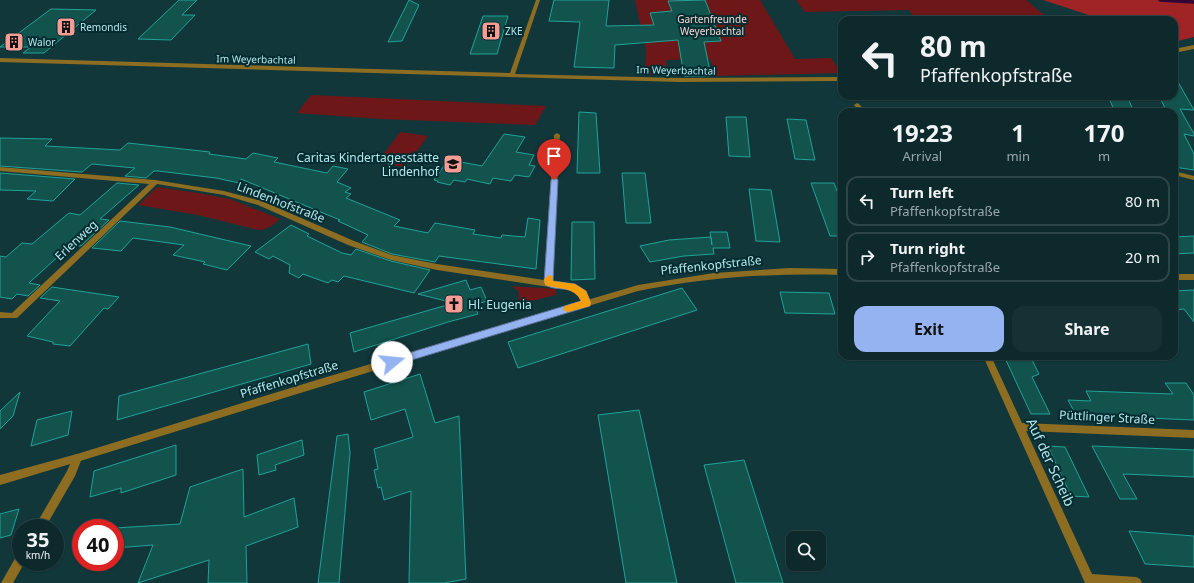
<!DOCTYPE html>
<html lang="en">
<head>
<meta charset="utf-8">
<style>
  :root { --surface:#0d292c; --page:#163134; --text:#f1f3f6; --muted:#9aa6a9; --line:#2d4548; --accent:#95b2f1 }
  body { margin:0; font-family:"Noto Sans",sans-serif; background:var(--page); color:var(--text); height:100vh; display:flex; flex-direction:column; font-size:15px; white-space:nowrap }
  * { box-sizing:border-box; margin:0 }
  p { font-size:13px; color:var(--muted) }
  .icon { flex:none; width:22px; height:22px; fill:none; stroke:currentColor; stroke-width:2; stroke-linecap:round; stroke-linejoin:round }
  .map { position:relative; flex:1; overflow:hidden }
  .panel { position:absolute; left:838px; top:108px; width:340px; height:252px; display:flex; flex-direction:column; background:var(--surface); border-radius:12px; box-shadow:0 1px 3px #0004,0 0 0 1px var(--line) }
  .panel>* { flex:none }
  .guide { position:absolute; left:838px; top:16px; width:340px; height:84px; border-radius:12px; box-shadow:0 1px 3px #0004,0 0 0 1px var(--line); background:#0d292c; color:var(--text); overflow:hidden }
  .controls { position:absolute; left:786px; top:531px; display:grid; gap:8px }
  .controls a { display:grid; place-items:center; width:40px; height:40px; border-radius:8px; background:var(--surface); box-shadow:0 1px 3px #0004,0 0 0 1px var(--line); font-size:20px }
  .speed { position:absolute; left:12px; top:519px; display:flex; gap:8px; font-size:20px; font-weight:700; text-align:center }
  .speed>* { display:grid; place-content:center; width:52px; height:52px; border-radius:50%; background:var(--surface); box-shadow:0 1px 3px #0004,0 0 0 1px var(--line); line-height:1 }
  .speed small { font-size:10px; font-weight:400 }
  .speed .limit { border:6px solid #d22; background:#fff; color:#111 }
  .pin { position:absolute; display:grid; place-items:center; width:34px; height:34px; color:#fff; margin:-41px -17px; border-radius:50% 50% 50% 0; rotate:-45deg; box-shadow:0 0 4px #0007 }
  .pin .icon { rotate:45deg }
  .me { position:absolute; width:44px; margin:-22px; rotate:73deg; stroke-linejoin:round; filter:drop-shadow(0 0 3px #0008) }
  .turn { display:flex; align-items:center; gap:14px; height:84px; padding:0 16px; font-size:18px }
  .turn .icon { width:52px; height:52px; stroke-width:2.5 }
  .turn b { display:block; font-size:28px; line-height:34px }
  .eta { display:flex; justify-content:space-evenly; align-items:center; height:68px; text-align:center }
  .eta b { font-size:24px; font-weight:700; line-height:28px }
  .action { display:flex; gap:8px; margin-top:auto; padding:8px 16px }
  .action a { flex:1; height:46px; border-radius:12px; background:var(--accent); color:#111; font-size:16px; font-weight:700; line-height:46px; text-align:center }
  .action a+a { background:var(--page); color:var(--text) }
  ul { padding:0; list-style:none }
  li { display:flex; align-items:center; gap:12px; height:50px; margin:0 8px 6px; padding:0 8px; border:2px solid var(--line); border-radius:12px }
  li div { flex:1 }
  li b { display:block; font-size:15px }
  li em { font-style:normal }
  .map>svg:first-child { display:block }
  .green { fill:#6e1718 }
  .forest { fill:#a02426 }
  .lines { fill:none; stroke-linecap:round; stroke-linejoin:round }
  .stream { stroke:#310434; stroke-width:3.5 }
  .building { fill:#12544d; stroke:#21a297 }
  .minor { fill:#8c6d21; fill-rule:evenodd }
  .tertiary { fill:#8c6d21; fill-rule:evenodd }
  .route { fill:#95b2f1; stroke:#61749d }
  .slow { fill:#f59e0b }
  .labels { text-anchor:middle; dominant-baseline:central; stroke-width:4; stroke-linejoin:round; paint-order:stroke }
  .far-park-label { font-size:10px; fill:#f8d7d3; stroke:#052d31 }
  .far-poi-label { font-size:10px; fill:#b4e8ee; stroke:#052d31; text-anchor:start }
  .far-street-label { font-size:10px; fill:#b4e8ee; stroke:#052d31 }
  .poi-label { font-size:12px; fill:#b4e8ee; stroke:#052d31; text-anchor:end }
  .street-label { font-size:12px; fill:#b4e8ee; stroke:#052d31 }
  .near-street-label { font-size:14px; fill:#b4e8ee; stroke:#052d31 }
</style>
</head>
<body>
<div class="map">
<svg width="1194" height="583" viewBox="0 0 1194 583">
  <rect width="100%" height="100%" fill="#11373b"/>
  <g class="green">
    <path d="M635 0H760L795 59 831 58 842 73 715 76 710 59 666 60V75H645L646 50Z"/>
    <path d="M796 0H1026L1050 20H916L909 10 805 12Z"/>
    <path d="M311 95 546 106 535 125 381 119 297 113Z"/>
    <path d="M400 132 428 136 405 167 377 163Z"/>
    <path d="M157 187 198 193 230 199 280 219C273 225 268 230 258 230L198 215 138 205Z"/>
    <path d="M512 286 556 289V295L515 305 519 298V292Z"/>
  </g>
  <path class="forest" d="M1043 0H1194V37L1174 42V20H1104Z"/>
  <g class="lines">
    <path class="stream" d="M1160 0 1194 2"/>
  </g>
  <g class="building">
    <path d="M179 0H197L182 15H195L171 40 138 39Z"/>
    <path d="M409 0 419 5 402 41 388 42Z"/>
    <path d="M554 0H609L606 26 654 25 650 13 672 11 668 1 705 0 721 41 704 42 711 76H684L678 40 615 45 614 68 574 67 580 22 549 21Z"/>
    <path d="M51 9 96 10 44 53H23L31 47H0Z"/>
    <path d="M483 16H508L497 54H470Z"/>
    <path d="M1174 75 1194 110 1180 109 1194 134V136L1184 134 1194 154V170L1174 167V112H1167L1159 96 1174 98Z"/>
    <path d="M1108 96H1127L1134 112H1115Z"/>
    <path d="M579 112 596 113 600 173H577Z"/>
    <path d="M726 117H746L750 157 729 156Z"/>
    <path d="M787 119 806 120 815 160 795 159Z"/>
    <path d="M504 134 525 137 516 152 534 155 529 165 535 166 529 177 515 175 511 181 493 178 490 184 467 179 465 182 454 180 450 185 437 182 438 181 434 180 446 163 459 166 461 162 482 166Z"/>
    <path d="M0 138 52 139 45 146 120 150 128 143 210 152 209 154 246 159 253 153 278 158 274 162 327 173 333 166 348 169 337 182 351 188 345 192 351 194 346 198 400 220 394 226 428 233 435 223 475 230 473 234 501 238 502 235 525 237 528 218 540 220 536 269 439 256 435 262 392 254 362 242 368 235 338 221 340 220 241 179 239 183 216 178 158 171H154L146 178 125 176 135 168 92 164 82 172 0 166Z"/>
    <path d="M0 173 75 179 53 201 27 199 36 191 0 190Z"/>
    <path d="M622 173H645L651 223H626Z"/>
    <path d="M117 183 139 185 100 219 109 220 81 246 71 245 31 281 29 283 40 285 28 296 17 294 12 299 0 297V256L6 257 22 243 32 244 69 213 80 215Z"/>
    <path d="M811 183H834L842 204V236H830Z"/>
    <path d="M749 189 771 190 780 242 756 241Z"/>
    <path d="M120 221 170 227 251 246 227 270 203 264 205 262 173 255 184 245 133 238 121 251 92 248Z"/>
    <path d="M572 222H594L595 279 571 280Z"/>
    <path d="M291 225 309 234 307 236 342 253 351 255 356 249 391 261 430 270 414 293 344 276 338 282 332 280 328 283 303 274 299 278 289 273 290 265 273 256 269 259 255 252Z"/>
    <path d="M710 232H727L730 248H713L714 254 684 256 650 262 640 246 669 240 711 237 712 245Z"/>
    <path d="M1194 236V253L1174 254V237Z"/>
    <path d="M466 280 470 290 481 287 487 301 474 305 478 314 448 322 354 352 350 333 454 303 418 294Z"/>
    <path d="M52 287 119 297 108 309 104 308 70 346 53 344V342L27 336 60 301 40 298Z"/>
    <path d="M682 288 697 310 518 368 508 342Z"/>
    <path d="M1194 290V322L1184 309 1174 310V291Z"/>
    <path d="M780 292 829 293 835 314 785 313Z"/>
    <path d="M308 344 311 364 117 420 119 396Z"/>
    <path d="M1004 356H1030L1039 374 1032 377 1050 414H1031Z"/>
    <path d="M420 374 435 423 459 416 466 579 444 583H409L411 491 384 500 381 487 378 488 374 470 378 469 374 449 413 437 405 409 371 420 364 392Z"/>
    <path d="M1165 383H1186L1194 395V420L1076 415 1068 400 1091 401 1086 391 1173 394Z"/>
    <path d="M20 392 13 416 0 429V411Z"/>
    <path d="M639 410 677 583H626L598 415Z"/>
    <path d="M72 411 68 435 31 446 37 420Z"/>
    <path d="M348 434 350 453 339 583H318L337 436Z"/>
    <path d="M302 440 304 455 275 465 276 470 259 475 257 455Z"/>
    <path d="M176 445V475L121 493V488L90 497 94 471Z"/>
    <path d="M1048 446 1065 447 1089 497 1071 496Z"/>
    <path d="M1092 446 1194 450V477L1123 474 1137 499H1120Z"/>
    <path d="M744 460 783 583H736L704 465Z"/>
    <path d="M243 469 244 517 294 498 298 527 246 546 247 583H208L209 560 138 583 153 545 115 548V528L180 524 190 487Z"/>
    <path d="M19 509 11 535 0 538V514Z"/>
    <path d="M1129 531 1194 536V567L1145 564Z"/>
  </g>
  <g class="lines">
    <g class="minor">
      <path d="M536 0H540L515 74 679 78 842 77V81L679 82 0 62V58L510 73Z"/>
      <path d="M1194 45V49L1174 53V49Z"/>
      <path d="M857 103 859 104 866 112H860L854 105Z"/>
      <path d="M557 133 560 135 552 281 571 284 586 291 590 303 589 305H583L580 295 569 290 437 270 391 260 348 245 258 205 224 195 157 184 17 318H0V312L12 313 149 184 0 171V167L155 180 224 191 262 201 354 241 392 255 437 264 544 280 554 135Z"/>
      <path d="M1174 171 1194 176V180L1174 175Z"/>
      <path d="M983 356H991L1022 423 1194 430V438L1026 431 1092 574 1136 577 1140 579 1142 583H1085Z"/>
      <path d="M77 454 80 455 82 458 75 476 45 528H34L67 471 74 455Z"/>
      <path d="M21 554V562H25L13 583H1L17 555Z"/>
    </g>
    <g class="tertiary">
      <path d="M790 268 842 269V275C773 273 706 277 638 291L320 387 77 462 0 485V475L77 454 320 379 638 285 714 273Z"/>
      <rect x="1174" y="274" width="20" height="6"/>
    </g>
  </g>
  <path class="route" d="M554 177 558 180 553 281 575 284 586 291 591 303 590 306 392 366 389 365 387 362 389 359 392 358 581 301C574 282 553 294 544 283L551 180Z"/>
  <path class="slow" d="M549 275 552 276 553 281 575 284 586 291 591 303 590 306 568 312 565 311 563 309 565 306 581 301C575 287 558 289 545 285L544 279Z"/>
  <defs>
    <symbol id="building-square" viewBox="-11 -11 22 22"><rect x="-9" y="-9" width="18" height="18" rx="4" fill="#f59c94" stroke="#052d31"/><path d="M-4-6H4V6H1V3H-1V6H-4ZM-2.5-4.3h1.7v1.8h-1.7ZM.8-4.3h1.7v1.8H.8ZM-2.5-1h1.7V.8h-1.7ZM.8-1h1.7V.8H.8Z" fill="#111"/></symbol>
    <symbol id="school-square" viewBox="-11 -11 22 22"><rect x="-9" y="-9" width="18" height="18" rx="4" fill="#f59c94" stroke="#052d31"/><path d="M0-5L7-2L0 1L-7-2ZM-4 1L0 2.5L4 1V4Q0 6-4 4Z" fill="#111"/></symbol>
    <symbol id="church-square" viewBox="-11 -11 22 22"><rect x="-9" y="-9" width="18" height="18" rx="4" fill="#f59c94" stroke="#052d31"/><path d="M-1.2-6h2.4v3.5h3.3v2.4h-3.3V6h-2.4V-.1h-3.3v-2.4h3.3Z" fill="#111"/></symbol>
  </defs>
  <g fill-rule="evenodd">
    <use href="#building-square" x="55" y="16" width="22" height="22"/>
    <use href="#building-square" x="480" y="20" width="22" height="22"/>
    <use href="#building-square" x="3" y="31" width="22" height="22"/>
    <use href="#school-square" x="442" y="153" width="22" height="22"/>
    <use href="#church-square" x="443" y="293" width="22" height="22"/>
  </g>
  <g class="labels">
    <g class="far-park-label">
      <text x="712" y="19">Gartenfreunde<tspan x="712" dy="12">Weyerbachtal</tspan></text>
    </g>
    <g class="far-poi-label">
      <text x="80" y="27">Remondis</text>
      <text x="505" y="31">ZKE</text>
      <text x="28" y="42">Walor</text>
    </g>
    <g class="far-street-label">
      <text transform="translate(256 59) rotate(1)">Im Weyerbachtal</text>
      <text transform="translate(676 70) rotate(1)">Im Weyerbachtal</text>
    </g>
    <g class="poi-label">
      <text x="439" y="157">Caritas Kindertagesstätte<tspan x="439" dy="14">Lindenhof</tspan></text>
      <text x="468" y="304" text-anchor="start">Hl. Eugenia</text>
    </g>
    <g class="street-label">
      <text transform="translate(281 202) rotate(21)">Lindenhofstraße</text>
      <text transform="translate(76 240) rotate(-43)">Erlenweg</text>
      <text transform="translate(711 265) rotate(-6)">Pfaffenkopfstraße</text>
      <text transform="translate(289 379) rotate(-17)">Pfaffenkopfstraße</text>
      <text transform="translate(1107 417) rotate(3)">Püttlinger Straße</text>
    </g>
    <g class="near-street-label">
      <text transform="translate(1051 462) rotate(65)">Auf der Scheib</text>
    </g>
  </g>
</svg>
<div class="controls">
<a><svg class="icon" aria-label="search" viewBox="0 0 24 24"><circle cx="10" cy="10" r="6"/><path d="M15 15l6 6"/></svg></a>
</div>
<div class="speed"><div>35<small>km/h</small></div><div class="limit">40</div></div>
<div class="pin" style="left:554px;top:180px;background:#d93025"><svg class="icon" aria-label="arrive" viewBox="0 0 24 24"><path d="M6 21V4h12l-3 4 3 4H6"/></svg></div>
<svg class="me" style="left:392px;top:362px" viewBox="-20 -20 40 40"><circle r="19" fill="#fff"/><path d="M0-13L10 11 0 6-10 11z" fill="#95b2f1"/></svg>
<div class="guide">
<div class="turn"><svg class="icon" aria-label="left" viewBox="0 0 24 24"><path d="M17 20v-9H6M10 6l-5 5 5 5"/></svg><div><b>80 m</b>Pfaffenkopfstraße</div></div>
</div>
<section class="panel">
<div class="eta">
<div><b>19:23</b><p>Arrival</p></div>
<div><b>1</b><p>min</p></div>
<div><b>170</b><p>m</p></div>
</div>
<ul>
<li><svg class="icon" aria-label="left" viewBox="0 0 24 24"><path d="M17 20v-9H6M10 6l-5 5 5 5"/></svg><div><b>Turn left</b><p>Pfaffenkopfstraße</p></div><em>80 m</em></li>
<li><svg class="icon" aria-label="right" viewBox="0 0 24 24"><path d="M7 20v-9h11M14 6l5 5-5 5"/></svg><div><b>Turn right</b><p>Pfaffenkopfstraße</p></div><em>20 m</em></li>
</ul>
<div class="action"><a>Exit</a><a>Share</a></div>
</section>
</div>
</body>
</html>
